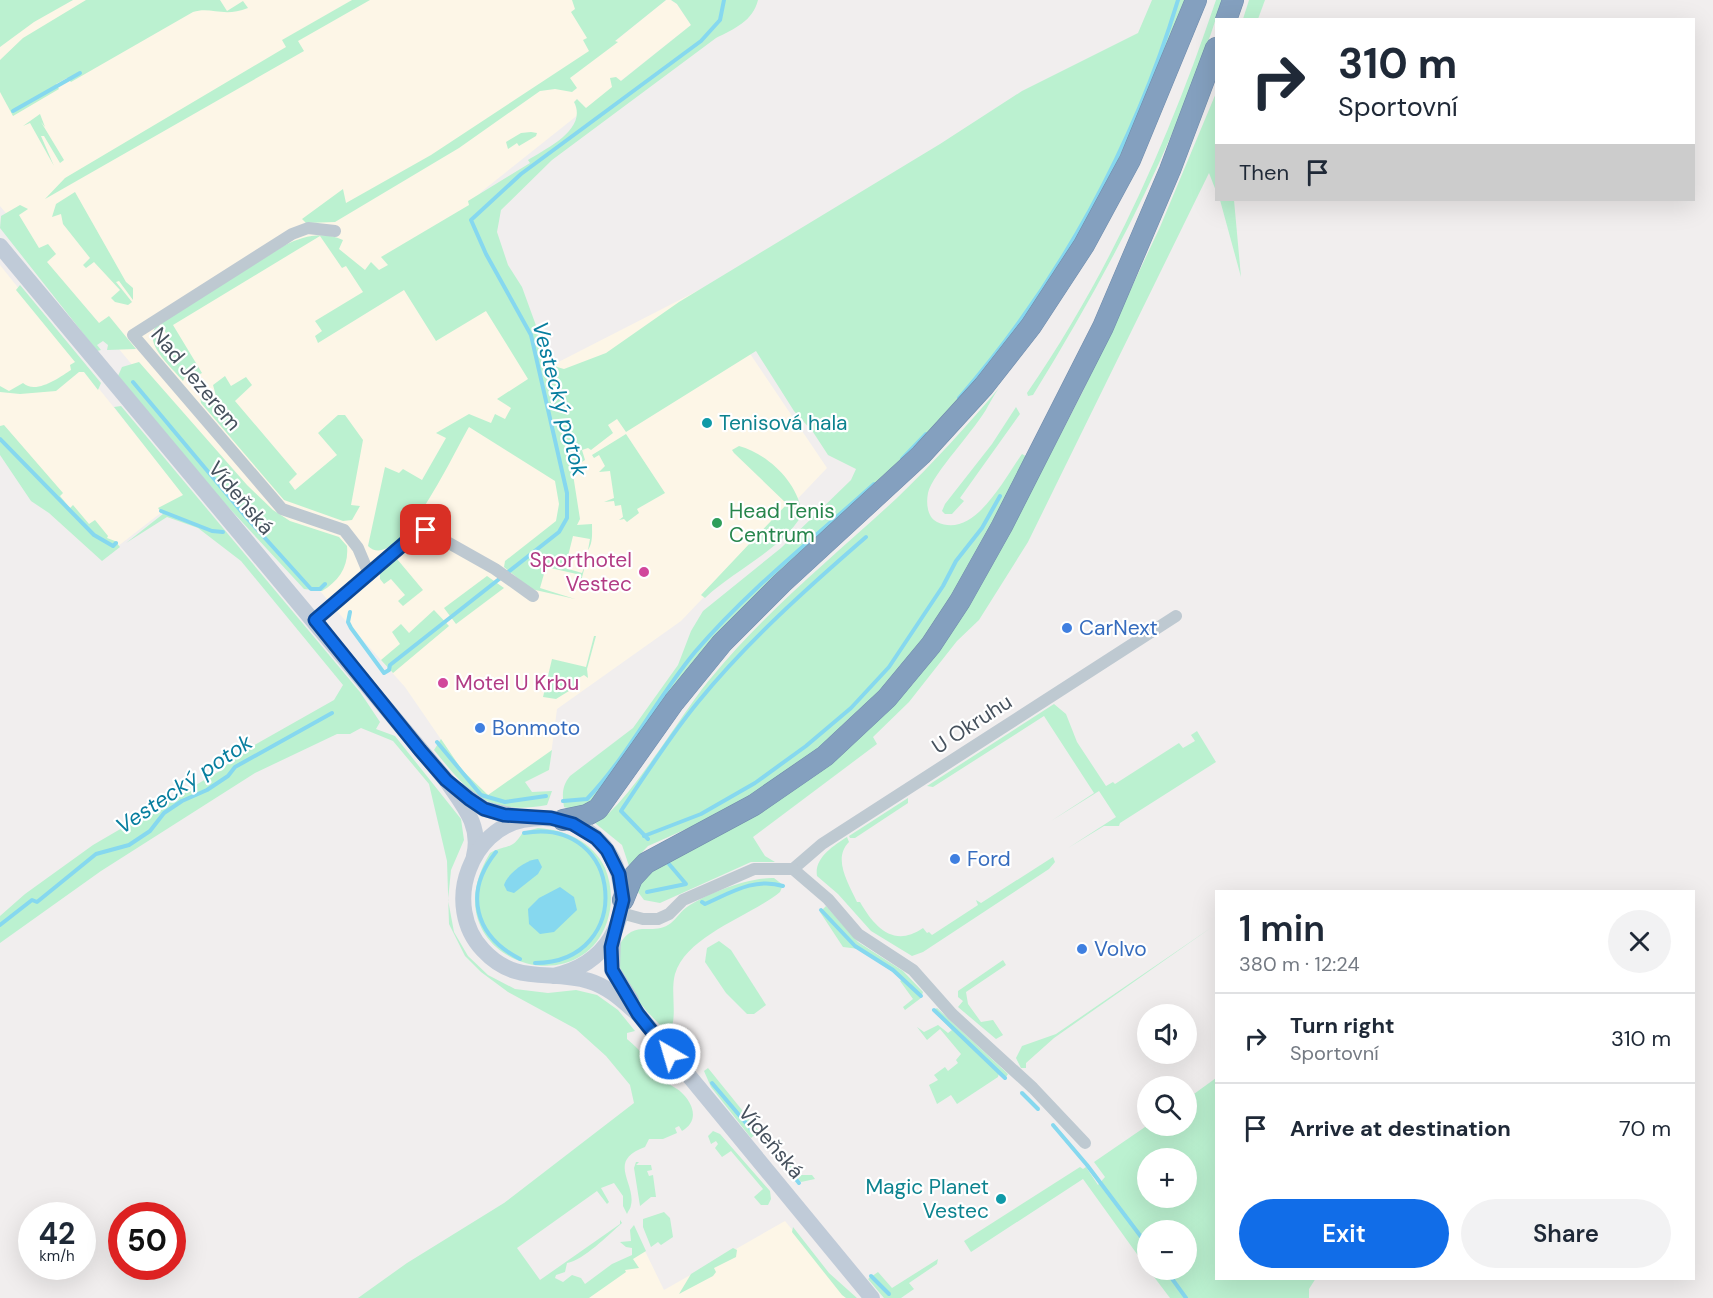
<!DOCTYPE html>
<html lang="en">
<head>
<meta charset="utf-8">
<style>
  :root { --surface:#fff; --page:#f2f2f3; --text:#1f2937; --muted:#747a83; --line:#e0e1e3; --accent:#116de8 }
  body { margin:0; font-family:"DM Sans",sans-serif; background:var(--page); color:var(--text); height:100vh; display:flex; flex-direction:column; font-size:22px; white-space:nowrap }
  * { box-sizing:border-box; margin:0 }
  p { font-size:20px; color:var(--muted) }
  .icon { flex:none; width:33px; height:33px; fill:none; stroke:currentColor; stroke-width:2; stroke-linecap:round; stroke-linejoin:round }
  .map { position:relative; flex:1; overflow:hidden }
  .drawer { position:absolute; left:1215px; top:890px; width:480px; height:390px; display:flex; flex-direction:column; background:var(--surface); border-radius:0px; box-shadow:0 6px 24px #0002 }
  .drawer>* { flex:none }
  .banner { position:absolute; left:1215px; top:18px; width:480px; height:183px; border-radius:0px; box-shadow:0 6px 24px #0002; background:#fff; color:var(--text); overflow:hidden }
  .buttons { position:absolute; left:1137px; top:1004px; display:grid; gap:12px }
  .buttons a { display:grid; place-items:center; width:60px; height:60px; border-radius:50%; background:var(--surface); box-shadow:0 6px 24px #0002; font-size:30px }
  .speed { position:absolute; left:18px; top:1202px; display:flex; gap:12px; font-size:30px; font-weight:700; text-align:center }
  .speed>* { display:grid; place-content:center; width:78px; height:78px; border-radius:50%; background:var(--surface); box-shadow:0 6px 24px #0002; line-height:1 }
  .speed small { font-size:15px; font-weight:400 }
  .speed .limit { border:9px solid #d22; background:#fff; color:#111 }
  .pin { position:absolute; display:grid; place-items:center; width:51px; height:51px; color:#fff; margin:-26px; border-radius:12px; box-shadow:0 3px 9px #0006 }
  .me { position:absolute; width:66px; margin:-33px; rotate:322deg; stroke-linejoin:round; filter:drop-shadow(0 0 4px #0008) }
  .turn { display:flex; align-items:center; gap:21px; height:126px; padding:0 24px; font-size:27px }
  .turn .icon { width:78px; height:78px; stroke-width:2.5 }
  .turn b { display:block; font-size:42px; line-height:51px }
  .then { display:flex; align-items:center; height:57px; padding:0 24px; background:#0003; gap:12px; font-size:22px }
  .round { display:grid; place-items:center; flex:none; width:63px; height:63px; border-radius:32px; background:var(--page) }
  .overview { display:flex; align-items:center; justify-content:space-between; height:102px; padding:0 24px }
  h1 { font-size:36px; font-weight:600; line-height:45px }
  .cta { display:flex; gap:12px; margin-top:auto; padding:12px 24px }
  .cta a { flex:1; height:69px; border-radius:36px; background:var(--accent); color:#fff; font-size:24px; font-weight:600; line-height:69px; text-align:center }
  .cta a+a { background:var(--page); color:var(--text) }
  ul { padding:0; list-style:none }
  li { display:flex; align-items:center; gap:18px; height:90px; padding:0 24px; border-top:2px solid var(--line) }
  li div { flex:1 }
  li b { display:block; font-size:22px }
  li em { font-style:normal }
  .map>svg:first-child { display:block }
  .commercial { fill:#fdf6e7 }
  .green { fill:#bbf1d0; fill-rule:evenodd }
  .water { fill:#86d8ef }
  .lines { fill:none; stroke-linecap:round; stroke-linejoin:round }
  .stream { stroke:#86d8ef; stroke-width:4 }
  .highway-casing { stroke:#6f8bab; stroke-width:22 }
  .street { stroke:#bec9d1; stroke-width:12 }
  .secondary { stroke:#c0cbd8; stroke-width:16 }
  .highway { stroke:#84a0bf; stroke-width:21 }
  .route-casing { stroke:#0b4797; stroke-width:15 }
  .route { stroke:#116de8; stroke-width:10 }
  .culture-dot { fill:#0f9aa8; stroke:#fff; stroke-width:2 }
  .leisure-dot { fill:#2e9e5b; stroke:#fff; stroke-width:2 }
  .hotel-dot { fill:#d1479c; stroke:#fff; stroke-width:2 }
  .shop-dot { fill:#3f7fe0; stroke:#fff; stroke-width:2 }
  .labels { text-anchor:middle; dominant-baseline:central; stroke-width:4.5; stroke-linejoin:round; paint-order:stroke }
  .street-label { font-size:21px; fill:#46515d; stroke:#fff }
  .culture-label { font-size:21px; fill:#0d838f; stroke:#fff; text-anchor:start }
  .leisure-label { font-size:21px; fill:#27864d; stroke:#fff; text-anchor:start }
  .hotel-label { font-size:21px; fill:#b23c85; stroke:#fff; text-anchor:end }
  .shop-label { font-size:21px; fill:#366cbe; stroke:#fff; text-anchor:start }
  .water-label { font-size:22px; font-style:italic; fill:#077e9f; stroke:#fff }
</style>
</head>
<body>
<div class="map">
<svg width="1713" height="1298" viewBox="0 0 1713 1298">
  <rect width="100%" height="100%" fill="#f1eeee"/>
  <g class="commercial">
    <path d="M0 0H588L614 42 666 0H671L677 4 691 25 481 192 438 241 526 370 535 374 705 287 827 468 681 621 557 709 549 770 524 782 503 801 484 793 462 770 405 687 336 610 0 206Z"/>
    <path d="M0 265 184 495 104 557 0 434Z"/>
    <path d="M785 1221 827 1272 857 1298H575L644 1249 664 1290Z"/>
  </g>
  <g class="green">
    <path d="M0 0H73L34 22 0 47Z"/>
    <path d="M86 0H220L227 11 243 1 248 8C223 18 211 6 193 12L71 82 67 78 56 84 59 89 13 116 0 92V60L23 38Z"/>
    <path d="M352 0H370L298 41 304 51 45 199 65 178 286 47 282 40Z"/>
    <path d="M572 0H666L615 41 618 42 570 78 577 88 572 92 555 89 540 91 459 148 335 222 306 223 302 219 343 189 346 203 431 155 589 51 583 40 587 38 571 12 575 9Z"/>
    <path d="M671 0H758C753 21 734 29 716 38L552 160 501 210 497 232 508 265 522 287 538 331 553 360 557 367 564 369 606 353 679 302 940 144 1022 91 1138 33 1152 0H1189L1175 38 1082 241 965 403 788 572 596 802 574 810 564 807C562 794 562 786 570 776L633 728 678 665 691 631 703 611 781 548 851 480 856 469 828 455 813 432 794 411 756 351 626 432 617 419 608 425 613 433 591 450 588 448 582 450 585 460 572 468 580 519 577 525 592 524C592 533 593 543 588 550L590 539 573 536 565 568 582 573 586 562 580 585 581 575 546 567 540 588 575 599 531 589 504 567 505 561 556 521 559 504 555 481 469 427C457 446 398 576 368 546L385 467 399 473 403 469 422 480 446 438 436 433 469 414 491 423 495 414 505 419 511 408 497 399 528 379 486 311 436 341 404 290 318 343 315 336 322 331 315 321 363 292 346 266 342 268 320 236 173 325 202 373 192 378 185 377 183 381C171 366 139 341 159 323L160 329 153 335 156 338 161 334 169 338 160 323 285 245C304 236 322 231 343 240L339 249 365 270 371 262 379 270 388 265 381 257 469 205 468 201 530 163 528 160C547 148 588 129 574 102L577 99 586 108 612 87 610 78 616 77 621 81 691 25 677 4Z"/>
    <path d="M1216 0H1222C1178 141 1110 270 1033 395L1028 396 1027 393C1110 273 1170 137 1216 0Z"/>
    <path d="M1249 0H1265L1258 19H1243Z"/>
    <path d="M1216 93V191L1209 173 1028 542 979 620 957 641 909 702 873 737 877 744 753 837 765 856 775 862H751L660 903 644 900 638 892 639 881 913 684 1024 505 1083 391 1160 227Z"/>
    <path d="M40 114 45 127 41 122 64 160 60 163 44 136H41L54 166 30 123 23 126Z"/>
    <path d="M531 132 537 133 536 136 519 146 517 143 508 149 506 142 521 133Z"/>
    <path d="M75 192 126 282 133 288V300L119 281 116 282 132 302 128 305 115 302 111 298 120 290 94 262 86 268 83 265 90 258 63 224 61 214 52 217 56 204Z"/>
    <path d="M1220 200H1234L1241 277Z"/>
    <path d="M20 205 28 209 19 215 39 248 48 244 56 254 47 262 99 323 109 316 136 349 107 350 108 345 103 341 97 345 101 350 97 351 0 228 1 216Z"/>
    <path d="M20 285 101 383 98 390 84 372H79L56 391 20 394 0 392V386L9 391 23 383C36 395 60 377 71 370L70 365 75 362 16 290Z"/>
    <path d="M139 362 247 485 273 510 290 521 339 537 347 546C349 566 339 581 322 591L304 589 205 482 118 376 122 367Z"/>
    <path d="M225 376 231 386 246 377 252 385 235 401 297 474 289 482 295 490 337 455 318 433 338 415H345L363 440 351 505 360 506 352 520 343 521 284 500 201 403 200 397 204 391 210 399 216 396 213 385Z"/>
    <path d="M999 388C994 395 991 401 988 406 977 428 932 474 928 493 926 503 927 517 937 522 974 540 1004 479 1022 454L1029 458 957 593 880 697 803 765 720 814 648 846 629 866 622 845 595 823C626 809 684 709 711 678 766 611 833 557 897 498 933 463 967 426 999 388Z"/>
    <path d="M121 406 360 692 380 722 376 729 395 736 461 819 464 840 451 870 448 900 454 932 468 956 488 975 515 989 548 993 576 990 597 995 618 1010 635 1031 627 1033V1039C642 1051 652 1066 665 1081 670 1086 676 1087 681 1092 693 1103 700 1121 682 1131L679 1126 675 1128 677 1133 663 1139H649L645 1147C606 1161 636 1183 631 1205 631 1208 628 1211 627 1214L623 1206V1196L614 1183 601 1188 609 1202 607 1204 597 1191 517 1248 540 1280 620 1224V1220L622 1223C608 1235 584 1260 567 1263L565 1272 556 1275 555 1278 563 1282 572 1275 581 1278 585 1284 612 1264 632 1255V1248L626 1247 620 1242 631 1241 630 1230 634 1225 646 1251 633 1259 639 1268 625 1270 626 1272 589 1298H358L407 1263 504 1203 634 1103 630 1085 606 1056 576 1029 508 992 481 972 465 956 449 924 447 861 429 784 393 741 361 728 350 734H337L255 773 101 871 0 943V916L25 894 93 845 218 772 244 751 334 700 343 685 241 561 198 528 167 517 126 543 163 514 158 508 183 495 114 407Z"/>
    <path d="M1016 407 1020 414 960 498 964 501 952 514H945L942 511 945 504 992 444Z"/>
    <path d="M4 425 63 493 60 496 70 508 73 505 89 524 95 520 108 536 107 538 115 541 120 547 102 561 49 513 31 501 0 455V426Z"/>
    <path d="M626 434 665 493 637 509 639 513 627 522 624 519 619 520 623 517 621 505 615 506 614 501 604 502 614 498 610 471 599 472 605 466 599 455 594 458 592 455Z"/>
    <path d="M739 446C768 454 799 483 802 515 780 551 734 570 705 598L701 595 787 504 734 453 732 450Z"/>
    <path d="M397 559 423 590 403 606 398 601 405 595 391 579 384 584 380 579V574Z"/>
    <path d="M487 576 504 588 456 624 444 608Z"/>
    <path d="M434 610 449 626 393 673 381 660 400 644 392 632 401 624 409 633Z"/>
    <path d="M594 636H596L587 669 588 678 584 675 575 680 577 686 556 699 543 697 552 659 586 667Z"/>
    <path d="M1054 704 1066 714 1077 742 1106 786 1113 782 1115 784 1179 743 1183 748 1195 741 1191 735 1197 731 1216 762 1120 823 1119 826H1104L1068 848 1116 817 1099 791 1051 821 1094 793 1044 716 933 787 927 786Z"/>
    <path d="M441 739 462 770 488 795 552 750 549 770 525 782 532 792 552 791 547 805C487 816 469 793 434 750Z"/>
    <path d="M908 798V803L855 838H850L849 836Z"/>
    <path d="M538 828C566 830 592 841 605 868 612 885 613 904 607 922 577 1009 428 956 490 853 506 844 512 851 523 832Z"/>
    <path d="M847 837 849 842C832 859 849 884 857 902H860C875 928 894 948 923 928L927 933 929 932 932 935 978 905 976 900 981 903 1053 857 1055 862 1049 869 923 952 912 956 871 931 838 894 817 876C814 858 833 846 847 837Z"/>
    <path d="M774 878 783 885 780 892C751 916 687 935 675 974 670 993 678 1014 670 1033 648 1017 593 956 631 932 643 925 657 934 671 923 677 918 681 911 687 907 707 893 750 877 774 878Z"/>
    <path d="M826 906 858 942 903 971 923 992 921 998 905 1010 903 1007 913 999 900 981 903 979 859 949 843 947 820 912Z"/>
    <path d="M1212 927 1054 1038 1026 1063V1068H1021L1016 1058 1022 1046 1056 1034Z"/>
    <path d="M719 941 731 950 766 1005 754 1014H747L726 993 705 962 707 948Z"/>
    <path d="M1003 960 1006 965 966 992 968 1004 981 1022 993 1020 1003 1035 996 1039 958 1007 963 1001 958 997V991Z"/>
    <path d="M937 1008 1008 1074 1006 1077 999 1073 998 1077 957 1104 951 1095 937 1104 929 1085 938 1080 934 1075 945 1067 948 1071 958 1063 956 1060 961 1054 940 1029 927 1040 917 1027 924 1032 938 1025 948 1033 952 1030 933 1011Z"/>
    <path d="M708 1068 759 1131 751 1138 711 1087 704 1071Z"/>
    <path d="M1216 1078V1278H1316L1309 1289V1298H1170L1148 1269H1186V1230H1148L1147 1268 1083 1179 971 1252 964 1241 1080 1167 1083 1169 1086 1167 1098 1185 1105 1177 1094 1162 1148 1125H1186L1187 1099ZM1148 1158H1186V1197H1148Z"/>
    <path d="M713 1131 720 1134 770 1191 771 1199 768 1205H761L754 1197 763 1189 731 1151 722 1157 715 1148 718 1144 716 1141 711 1144 708 1136Z"/>
    <path d="M782 1140 780 1148 787 1152 789 1161 799 1175H812L815 1179 801 1182 782 1158 778 1161 775 1152 777 1141Z"/>
    <path d="M639 1162 636 1165H651L652 1170 647 1171 649 1176 653 1175 656 1197H651L640 1206 634 1168 636 1162Z"/>
    <path d="M664 1212 670 1218 673 1237 661 1245 658 1242 651 1247 643 1227V1219Z"/>
    <path d="M793 1227 829 1273 857 1298H846L842 1295 792 1232Z"/>
    <path d="M733 1248 737 1250 736 1257 714 1268 716 1272 713 1276 679 1294 691 1274Z"/>
    <path d="M938 1259 937 1264 909 1283 914 1289 901 1298H884L868 1279 878 1272 892 1288Z"/>
  </g>
  <g class="water">
    <path d="M538 859 542 867 538 874 514 893 507 891 504 885C507 874 527 859 538 859Z"/>
    <path d="M560 887 574 897 577 910 554 932 540 934 529 924 528 909 539 898Z"/>
  </g>
  <g class="lines">
    <g class="stream">
      <path d="M13 111 80 73"/>
      <path d="M133 382 246 517 311 589H320L325 584"/>
      <path d="M959 398C1059 283 1134 146 1178 0"/>
      <path d="M0 439 94 535 113 546 116 543"/>
      <path d="M902 459 926 434"/>
      <path d="M161 511 212 531 223 532"/>
      <path d="M350 612 348 622 351 628 384 673 389 670 390 665 559 532 567 518V493L531 335 486 254 471 220 521 174 701 41 720 20 724 0"/>
      <path d="M437 742 481 795 505 802 546 796"/>
      <path d="M563 801 587 799C629 755 656 699 695 652 749 589 813 539 874 484"/>
      <path d="M524 833C625 815 636 963 535 963"/>
      <path d="M644 836 701 814 755 783 806 746 851 708 889 667 943 586 956 561 982 528 1000 496"/>
      <path d="M648 839 621 811C646 774 670 736 698 702 748 641 806 589 866 537"/>
      <path d="M496 852C463 893 475 936 520 959"/>
      <path d="M647 892 686 884 669 864"/>
      <path d="M702 902 705 904C730 893 755 877 783 886"/>
      <path d="M821 910 855 946 893 970 921 996"/>
      <path d="M0 925 32 900 37 902 96 854 129 845 150 831 164 813 182 801 207 790 228 776 235 767 332 713"/>
      <path d="M934 1010 1005 1078"/>
      <path d="M712 1083 756 1135"/>
      <path d="M1022 1093 1038 1109"/>
      <path d="M1053 1125 1087 1165 1148 1246"/>
      <path d="M780 1159 799 1183"/>
      <path d="M1165 1269 1186 1298"/>
      <path d="M871 1276 889 1294"/>
    </g>
    <defs>
      <g id="highway">
        <path d="M1226 20 1233 0"/>
        <path d="M563 820 587 815 598 809 674 702 722 643 782 583 921 455 984 386 1031 326 1084 245 1130 160 1196 0"/>
        <path d="M623 900 632 878 646 863 754 805 825 756 887 698 931 645 960 601 1002 526 1103 327 1170 170 1216 48"/>
      </g>
    </defs>
    <use href="#highway" class="highway-casing"/>
    <g class="street">
      <path d="M335 231 308 228 292 234 133 335 282 509 344 530 358 548 369 574"/>
      <path d="M315 620 424 529 495 569 533 596"/>
      <path d="M793 869 822 844 1176 616"/>
      <path d="M621 913 643 919H658L669 914 683 900 754 869H793L828 899 858 934 913 970 952 1014 1033 1088 1085 1143"/>
    </g>
    <g class="secondary">
      <path d="M0 246 446 780C462 804 482 825 474 856"/>
      <path d="M458 790 484 809 524 818"/>
      <path d="M613 936 612 970 631 1000"/>
      <path d="M553 976C664 952 631 799 523 820 497 825 478 845 469 869 458 897 463 929 483 950 516 986 550 969 589 981 609 987 623 1001 638 1014L872 1298"/>
    </g>
    <use href="#highway" class="highway"/>
  </g>
  <g class="lines">
    <defs>
      <path id="route" d="M426 530 414 535 315 620 420 750 446 780 469 799 484 809 504 815 551 818 573 824 596 838 607 850 619 874 623 900 611 947 612 970 638 1014 670 1054"/>
    </defs>
    <use href="#route" class="route-casing"/>
    <use href="#route" class="route"/>
  </g>
  <g class="culture-dot">
    <circle cx="707" cy="423" r="6"/>
    <circle cx="1001" cy="1199" r="6"/>
  </g>
  <circle class="leisure-dot" cx="717" cy="523" r="6"/>
  <g class="hotel-dot">
    <circle cx="644" cy="572" r="6"/>
    <circle cx="443" cy="683" r="6"/>
  </g>
  <g class="shop-dot">
    <circle cx="1067" cy="628" r="6"/>
    <circle cx="480" cy="728" r="6"/>
    <circle cx="955" cy="859" r="6"/>
    <circle cx="1082" cy="949" r="6"/>
  </g>
  <g class="labels">
    <g class="street-label">
      <text transform="translate(196 379) rotate(50)">Nad Jezerem</text>
      <text transform="translate(241 498) rotate(50)">Vídeňská</text>
      <text transform="translate(972 724) rotate(-33)">U Okruhu</text>
      <text transform="translate(771 1142) rotate(50)">Vídeňská</text>
    </g>
    <g class="culture-label">
      <text x="719" y="423">Tenisová hala</text>
      <text x="989" y="1187" text-anchor="end">Magic Planet<tspan x="989" dy="24">Vestec</tspan></text>
    </g>
    <g class="leisure-label">
      <text x="729" y="511">Head Tenis<tspan x="729" dy="24">Centrum</tspan></text>
    </g>
    <g class="hotel-label">
      <text x="632" y="560">Sporthotel<tspan x="632" dy="24">Vestec</tspan></text>
      <text x="455" y="683" text-anchor="start">Motel U Krbu</text>
    </g>
    <g class="shop-label">
      <text x="1079" y="628">CarNext</text>
      <text x="492" y="728">Bonmoto</text>
      <text x="967" y="859">Ford</text>
      <text x="1094" y="949">Volvo</text>
    </g>
    <g class="water-label">
      <text transform="translate(560 399) rotate(75)">Vestecký potok</text>
      <text transform="translate(184 784) rotate(-34)">Vestecký potok</text>
    </g>
  </g>
</svg>
<div class="buttons">
<a><svg class="icon" aria-label="sound" viewBox="0 0 24 24"><path d="M4 9h4l5-4v14l-5-4H4zM17 9q2 3 0 6"/></svg></a>
<a><svg class="icon" aria-label="search" viewBox="0 0 24 24"><circle cx="10" cy="10" r="6"/><path d="M15 15l6 6"/></svg></a>
<a>+</a>
<a>−</a>
</div>
<div class="speed"><div>42<small>km/h</small></div><div class="limit">50</div></div>
<div class="pin" style="left:426px;top:530px;background:#d93025"><svg class="icon" aria-label="arrive" viewBox="0 0 24 24"><path d="M6 21V4h12l-3 4 3 4H6"/></svg></div>
<svg class="me" style="left:670px;top:1054px" viewBox="-20 -20 40 40"><circle r="17" fill="#116de8" stroke="#fff" stroke-width="3"/><path d="M0-11L8 9 0 5-8 9z" fill="#fff"/></svg>
<div class="banner">
<div class="turn"><svg class="icon" aria-label="right" viewBox="0 0 24 24"><path d="M7 20v-9h11M14 6l5 5-5 5"/></svg><div><b>310 m</b>Sportovní</div></div>
<div class="then">Then<svg class="icon" aria-label="arrive" viewBox="0 0 24 24"><path d="M6 21V4h12l-3 4 3 4H6"/></svg></div>
</div>
<section class="drawer">
<div class="overview"><div><h1>1 min</h1><p>380 m · 12:24</p></div><a class="round"><svg class="icon" aria-label="close" viewBox="0 0 24 24"><path d="M6 6l12 12M18 6L6 18"/></svg></a></div>
<ul>
<li><svg class="icon" aria-label="right" viewBox="0 0 24 24"><path d="M7 20v-9h11M14 6l5 5-5 5"/></svg><div><b>Turn right</b><p>Sportovní</p></div><em>310 m</em></li>
<li><svg class="icon" aria-label="arrive" viewBox="0 0 24 24"><path d="M6 21V4h12l-3 4 3 4H6"/></svg><div><b>Arrive at destination</b></div><em>70 m</em></li>
</ul>
<div class="cta"><a>Exit</a><a>Share</a></div>
</section>
</div>
</body>
</html>
